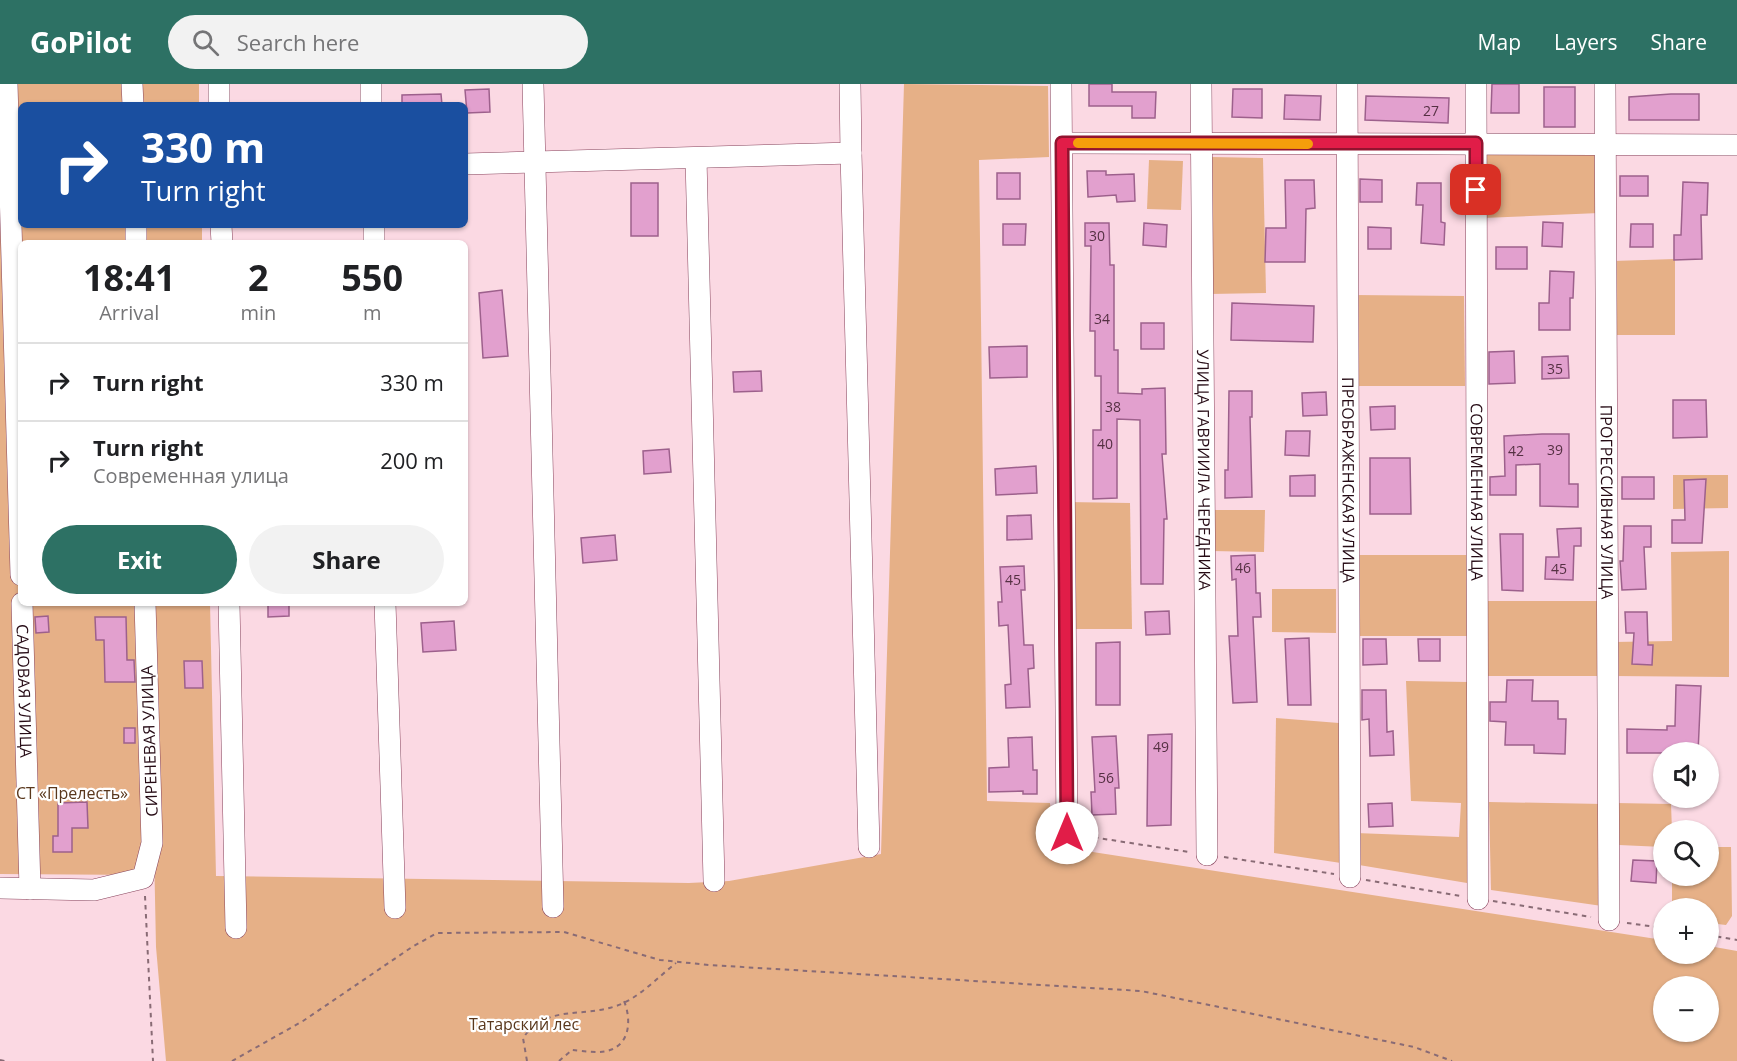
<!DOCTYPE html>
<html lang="en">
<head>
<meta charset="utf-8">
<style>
  :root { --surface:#fff; --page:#f2f2f2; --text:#202124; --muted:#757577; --line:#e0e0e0; --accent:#2d7164 }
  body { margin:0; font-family:"Open Sans",sans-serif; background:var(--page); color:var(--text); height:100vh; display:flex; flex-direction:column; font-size:22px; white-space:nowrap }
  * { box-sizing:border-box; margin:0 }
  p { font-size:20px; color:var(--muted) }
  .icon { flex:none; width:33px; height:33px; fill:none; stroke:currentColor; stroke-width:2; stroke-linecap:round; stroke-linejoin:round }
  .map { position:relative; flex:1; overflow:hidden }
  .side { position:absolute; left:18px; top:156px; width:450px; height:366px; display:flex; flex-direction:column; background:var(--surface); border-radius:9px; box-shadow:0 2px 4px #0004 }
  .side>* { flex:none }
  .guide { position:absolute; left:18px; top:18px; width:450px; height:126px; border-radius:9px; box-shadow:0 2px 4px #0004; background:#1a4fa0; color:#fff; overflow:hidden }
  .tools { position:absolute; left:1653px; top:658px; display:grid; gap:12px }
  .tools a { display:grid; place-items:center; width:66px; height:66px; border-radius:50%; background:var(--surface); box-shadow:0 2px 4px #0004; font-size:30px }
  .pin { position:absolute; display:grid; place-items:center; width:51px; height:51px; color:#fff; margin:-26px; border-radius:12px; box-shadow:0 3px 9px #0006 }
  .me { position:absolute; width:66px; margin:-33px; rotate:0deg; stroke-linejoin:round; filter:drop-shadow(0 0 4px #0008) }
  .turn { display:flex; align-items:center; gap:21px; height:126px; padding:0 24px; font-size:27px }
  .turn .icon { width:78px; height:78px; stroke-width:2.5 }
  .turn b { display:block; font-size:42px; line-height:51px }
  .eta { display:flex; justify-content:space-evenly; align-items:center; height:102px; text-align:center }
  .eta b { font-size:36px; font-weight:700; line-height:42px }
  .primary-button { display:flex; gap:12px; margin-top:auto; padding:12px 24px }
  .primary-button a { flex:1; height:69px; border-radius:36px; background:var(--accent); color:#fff; font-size:24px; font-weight:700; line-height:69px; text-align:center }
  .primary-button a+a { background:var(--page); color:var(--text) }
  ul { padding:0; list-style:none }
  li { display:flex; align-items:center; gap:18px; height:78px; padding:0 24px; border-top:2px solid var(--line) }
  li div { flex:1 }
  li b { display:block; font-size:22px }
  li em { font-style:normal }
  header { display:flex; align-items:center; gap:36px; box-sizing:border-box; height:84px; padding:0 30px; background:var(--accent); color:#fff }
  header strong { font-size:28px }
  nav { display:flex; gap:33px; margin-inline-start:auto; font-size:21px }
  .search { width:420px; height:54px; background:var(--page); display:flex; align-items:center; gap:15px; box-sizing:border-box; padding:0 21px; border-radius:33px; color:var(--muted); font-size:22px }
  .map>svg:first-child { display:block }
  .green { fill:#e6b087; fill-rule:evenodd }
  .building { fill:#e2a0ce; stroke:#9d608c; stroke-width:1.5 }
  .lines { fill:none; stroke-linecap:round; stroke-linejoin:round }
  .minor-casing { stroke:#88445d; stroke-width:22 }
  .path { stroke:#896b75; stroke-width:2; stroke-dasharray:4.5 4.5; stroke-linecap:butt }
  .minor { stroke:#fff; stroke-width:21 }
  .route-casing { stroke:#92132f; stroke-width:15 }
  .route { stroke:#e11d48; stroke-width:10 }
  .slow { stroke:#f59e0b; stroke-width:10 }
  .labels { text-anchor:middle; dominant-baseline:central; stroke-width:4.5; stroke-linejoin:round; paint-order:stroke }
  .number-label { font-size:14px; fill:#553043 }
  .street-label { font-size:16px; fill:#260b15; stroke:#fff }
  .park-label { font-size:16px; fill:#59371c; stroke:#fff }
</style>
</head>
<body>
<header>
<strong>GoPilot</strong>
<div class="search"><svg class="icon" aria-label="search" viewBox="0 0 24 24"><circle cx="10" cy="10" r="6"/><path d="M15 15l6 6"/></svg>Search here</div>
<nav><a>Map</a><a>Layers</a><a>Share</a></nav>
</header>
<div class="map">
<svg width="1737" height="977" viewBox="0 0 1737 977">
  <rect width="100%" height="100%" fill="#fbd9e3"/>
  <g class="green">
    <path d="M0 0H127L128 21H21V141H131V159H21V519H139L145 791 0 790Z"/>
    <rect x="139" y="0" width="60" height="21"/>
    <path d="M904 0 1048 2 1049 73 979 76 987 717 1050 719 1054 762 1663 856 1664 870H1708L1709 862 1737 867V977H166L156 863 149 519H210L216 792 689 799 729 797 881 770ZM1664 903H1708V948H1664Z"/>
    <path d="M1484 64 1601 65 1599 129 1483 134Z"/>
    <path d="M1211 73 1263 74 1266 209 1210 210Z"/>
    <path d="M1149 76 1183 77 1181 126 1147 125Z"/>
    <rect x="142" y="141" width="60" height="18"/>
    <path d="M1675 175V251H1614L1613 177Z"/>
    <path d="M1353 211 1464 212 1465 302H1355Z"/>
    <path d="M1673 391H1728V424L1673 425Z"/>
    <path d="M1067 418 1130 419 1132 545H1073Z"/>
    <path d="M1209 426H1265L1264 468 1211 467Z"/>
    <path d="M1729 467V593L1614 592V558L1672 557 1671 468Z"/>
    <path d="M1355 471H1469V552H1356Z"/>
    <path d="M1272 505H1336V549L1272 548Z"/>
    <path d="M1486 517H1601L1602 592H1488Z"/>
    <path d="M1406 597 1468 598 1467 799 1359 781 1356 749 1459 753 1461 719 1411 717Z"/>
    <path d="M1276 634 1339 639 1341 779 1274 769Z"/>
    <path d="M1489 718 1603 720 1602 822 1491 806Z"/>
    <path d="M1616 719 1671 720 1672 747H1664L1663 763 1619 761Z"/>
    <path d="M1709 763H1731L1732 832 1726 841 1709 839 1708 825H1672V792H1708Z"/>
  </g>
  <g class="building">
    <path d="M1089 0H1112V8H1156L1155 34H1132V22H1089Z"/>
    <path d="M1492 0H1519V29H1491Z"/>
    <rect x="1544" y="3" width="31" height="40"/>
    <path d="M489 5 490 28 467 29 465 6Z"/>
    <path d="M1233 5H1262V34L1232 33Z"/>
    <path d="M441 10 442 21H402V11Z"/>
    <path d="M1671 10H1699V36H1629V13Z"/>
    <path d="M1285 11 1321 12 1320 36 1284 35Z"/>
    <path d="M1366 12 1449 14 1448 39 1365 36Z"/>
    <path d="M1087 87H1106V91L1134 90 1135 117 1117 118 1116 111 1088 113Z"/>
    <rect x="997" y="89" width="23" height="26"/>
    <rect x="1620" y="92" width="28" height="20"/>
    <path d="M1360 95 1382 96V118H1360Z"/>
    <path d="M1285 96H1314L1315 124 1306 125 1305 178H1265L1266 144H1286Z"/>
    <path d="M1683 98 1708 99 1707 131H1701L1702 175 1674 176V151H1681Z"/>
    <rect x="631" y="99" width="27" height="53"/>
    <path d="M1417 99H1441V138L1445 139 1444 161 1421 159 1423 121H1416Z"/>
    <path d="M1543 138 1563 139 1562 163 1542 162Z"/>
    <path d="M1085 139H1109L1110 181H1114V266H1118V309L1142 310V305L1165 304 1166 370H1162L1167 435H1164L1163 500H1141L1140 336 1117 335V414L1093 415V346H1101V292H1095V247H1090L1091 162H1085Z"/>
    <path d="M1144 139 1167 141 1166 163 1143 161Z"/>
    <path d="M1003 140H1026L1025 161H1003Z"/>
    <path d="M1631 140H1653V163H1630Z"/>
    <path d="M1368 143 1391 144V165H1368Z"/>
    <rect x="1496" y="163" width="31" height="22"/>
    <path d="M1550 187 1574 188 1573 214H1570V246H1539V219H1549Z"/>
    <path d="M502 206 508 272 483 274 479 209Z"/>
    <path d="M1232 219 1314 222 1313 258 1231 256Z"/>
    <rect x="1141" y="239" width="23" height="26"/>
    <path d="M1027 262V293L990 294 989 263Z"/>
    <path d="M1514 267 1515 299 1489 300V268Z"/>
    <path d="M1568 272 1569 294 1542 295V273Z"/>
    <path d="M761 287 762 307 734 308 733 288Z"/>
    <path d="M1229 307H1252V333H1250L1252 413 1225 414V386H1228Z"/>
    <path d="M1326 308 1327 331 1303 332 1302 309Z"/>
    <path d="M1673 316H1706L1707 353 1673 354Z"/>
    <path d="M1395 322V345L1371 346 1370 323Z"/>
    <path d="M1286 347H1310L1309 372 1285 371Z"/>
    <path d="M1542 350H1569V400H1578V423L1540 422V380L1516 381V411H1490V393L1505 392 1504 352Z"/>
    <path d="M669 365 671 388 644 390 643 367Z"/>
    <path d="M1370 374H1410L1411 430H1370Z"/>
    <path d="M1036 382 1037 409 996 411 995 385Z"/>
    <path d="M1315 391V412H1290V392Z"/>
    <rect x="1622" y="393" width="32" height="22"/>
    <path d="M1706 395 1702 459H1672V436H1685L1684 396Z"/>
    <path d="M1031 431 1032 455 1007 456V432Z"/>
    <path d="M1624 442H1651V463H1644L1646 505 1622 506 1620 477H1623Z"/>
    <path d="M1581 444V462H1574L1573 496 1545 495 1546 473H1559L1557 445Z"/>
    <path d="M1500 450H1523V507L1502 506Z"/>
    <path d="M615 451 617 476 583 479 581 454Z"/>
    <path d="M1255 471 1256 509H1260L1261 533H1253L1257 618 1233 619 1229 552H1238L1236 495 1232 496 1231 472Z"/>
    <path d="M1024 482 1025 506H1021L1024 561H1033L1034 584 1028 585 1030 623 1006 624 1005 601 1011 600 1008 541 999 542 998 518H1002L1000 483Z"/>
    <path d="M268 519H289V532L268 533Z"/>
    <path d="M1169 527 1170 550 1146 551 1145 528Z"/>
    <path d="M1625 528H1647L1648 561H1653L1652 581 1632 580 1634 549H1626Z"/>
    <path d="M48 532 49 548 36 549 35 533Z"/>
    <path d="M95 533H126L127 576H134L135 598H105L104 556H96Z"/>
    <path d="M454 537 456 566 423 568 421 539Z"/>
    <path d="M1309 554 1311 621H1288L1285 555Z"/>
    <path d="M1363 555H1386L1387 580 1363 581Z"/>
    <path d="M1418 555H1440V577H1419Z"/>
    <path d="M1120 558V621H1096V559Z"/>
    <path d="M184 577H202L203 604H185Z"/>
    <path d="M1507 596H1533L1532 617H1558V635H1566L1565 670 1534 669V661H1505L1506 638 1490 637V618H1506Z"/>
    <path d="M1676 601 1701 602 1698 669H1627V645L1667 646V642H1675Z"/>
    <path d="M1362 606H1386L1387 648 1393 647 1394 671 1370 672 1369 635 1362 636Z"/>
    <rect x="124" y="644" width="11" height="15"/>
    <path d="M1172 650 1171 741 1147 742 1148 651Z"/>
    <path d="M1116 652 1119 704H1115L1116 730 1092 731 1091 708H1095L1092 653Z"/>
    <path d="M1032 653 1033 686H1037V710H1023V707L989 708V684L1009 683 1008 654Z"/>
    <path d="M87 718 88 744H72V768H53V752H58V719Z"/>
    <path d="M1392 719 1393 742 1369 743 1368 720Z"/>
    <path d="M1633 776 1657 777 1656 799 1631 797Z"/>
  </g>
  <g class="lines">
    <defs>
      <g id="minor">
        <path d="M7 0 21 491"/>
        <path d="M132 0 133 21"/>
        <path d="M219 0V21"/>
        <path d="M371 0V21"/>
        <path d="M533 0 553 823"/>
        <path d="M1061 0 1067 749"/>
        <path id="s1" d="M1201 0 1207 771"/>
        <path id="s2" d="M1347 0 1350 793"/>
        <path id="s3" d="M1476 0 1478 815"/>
        <path id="s4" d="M1605 0 1609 836"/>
        <path d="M1062 59 1737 61"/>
        <path d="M851 69 869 763"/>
        <path d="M696 74 714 797"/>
        <path d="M465 80 851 69 850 0"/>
        <path d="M136 141V159"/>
        <path d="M221 141 222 159"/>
        <path d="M374 141V159"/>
        <path id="s5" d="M22 519 30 805"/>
        <path d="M229 519 236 844"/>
        <path d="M385 519 395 824"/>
        <path d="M0 804 94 806 143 794 152 759 145 519"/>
      </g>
    </defs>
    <use href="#minor" class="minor-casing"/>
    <g class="path">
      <path d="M1085 752 1189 768"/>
      <path d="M1224 773 1334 790"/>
      <path d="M1366 796 1461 812"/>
      <path d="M145 812 153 977"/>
      <path d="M1493 817 1591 833"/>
      <path d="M1627 839 1664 844"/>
      <path d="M1708 851 1737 856"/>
      <path d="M0 976 5 977"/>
      <path d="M232 977 303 937 412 863 437 849 564 848 660 876 709 881 1141 907 1414 963 1452 977"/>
      <path d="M527 977 523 954C547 920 582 934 616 922 638 915 658 893 676 879"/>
      <path d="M559 977 572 966C582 967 601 970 610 966 631 959 631 934 624 917"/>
    </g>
    <use href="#minor" class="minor"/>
  </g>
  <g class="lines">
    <defs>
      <path id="route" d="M1067 749 1062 59H1476V106"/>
    </defs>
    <use href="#route" class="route-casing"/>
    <use href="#route" class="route"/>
    <path class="slow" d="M1078 59 1308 60"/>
  </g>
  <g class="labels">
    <g class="number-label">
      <text x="1431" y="26">27</text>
      <text x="1097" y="151">30</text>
      <text x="1102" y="234">34</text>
      <text x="1555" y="284">35</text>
      <text x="1113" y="322">38</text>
      <text x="1105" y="359">40</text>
      <text x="1555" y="365">39</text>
      <text x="1516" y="366">42</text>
      <text x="1243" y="483">46</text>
      <text x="1559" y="484">45</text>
      <text x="1013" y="495">45</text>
      <text x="1161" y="662">49</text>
      <text x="1106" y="693">56</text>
    </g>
    <g class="street-label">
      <text stroke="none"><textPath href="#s1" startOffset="386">УЛИЦА ГАВРИИЛА ЧЕРЕДНИКА</textPath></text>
      <text stroke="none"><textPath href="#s2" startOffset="396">ПРЕОБРАЖЕНСКАЯ УЛИЦА</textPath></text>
      <text stroke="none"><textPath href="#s3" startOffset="408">СОВРЕМЕННАЯ УЛИЦА</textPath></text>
      <text stroke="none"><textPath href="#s4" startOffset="418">ПРОГРЕССИВНАЯ УЛИЦА</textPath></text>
      <text stroke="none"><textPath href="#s5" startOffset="88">САДОВАЯ УЛИЦА</textPath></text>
      <text transform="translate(149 657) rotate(-92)">СИРЕНЕВАЯ УЛИЦА</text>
    </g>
    <g class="park-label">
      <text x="72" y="709">СТ «Прелесть»</text>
      <text x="524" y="940">Татарский лес</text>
    </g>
  </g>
</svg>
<div class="tools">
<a><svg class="icon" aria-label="sound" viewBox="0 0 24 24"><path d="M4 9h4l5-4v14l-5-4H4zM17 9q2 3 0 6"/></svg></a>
<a><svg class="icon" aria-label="search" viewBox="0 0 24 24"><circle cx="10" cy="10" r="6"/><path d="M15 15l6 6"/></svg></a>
<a>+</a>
<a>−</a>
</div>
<div class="pin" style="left:1476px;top:106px;background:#d93025"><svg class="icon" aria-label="arrive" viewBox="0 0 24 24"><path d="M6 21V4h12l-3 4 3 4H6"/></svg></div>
<svg class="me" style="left:1067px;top:749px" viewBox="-20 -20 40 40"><circle r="19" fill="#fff"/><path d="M0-13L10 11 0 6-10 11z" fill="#e11d48"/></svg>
<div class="guide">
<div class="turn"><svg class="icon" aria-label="right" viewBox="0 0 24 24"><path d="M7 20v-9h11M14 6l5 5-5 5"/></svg><div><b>330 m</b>Turn right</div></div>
</div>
<section class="side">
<div class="eta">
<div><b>18:41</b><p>Arrival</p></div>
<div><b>2</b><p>min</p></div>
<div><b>550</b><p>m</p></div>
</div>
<ul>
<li><svg class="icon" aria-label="right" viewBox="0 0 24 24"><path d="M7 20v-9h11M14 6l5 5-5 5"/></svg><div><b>Turn right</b></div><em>330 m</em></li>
<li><svg class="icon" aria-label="right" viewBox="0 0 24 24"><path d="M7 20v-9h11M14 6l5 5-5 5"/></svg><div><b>Turn right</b><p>Современная улица</p></div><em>200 m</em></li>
</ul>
<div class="primary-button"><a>Exit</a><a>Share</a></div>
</section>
</div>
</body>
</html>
